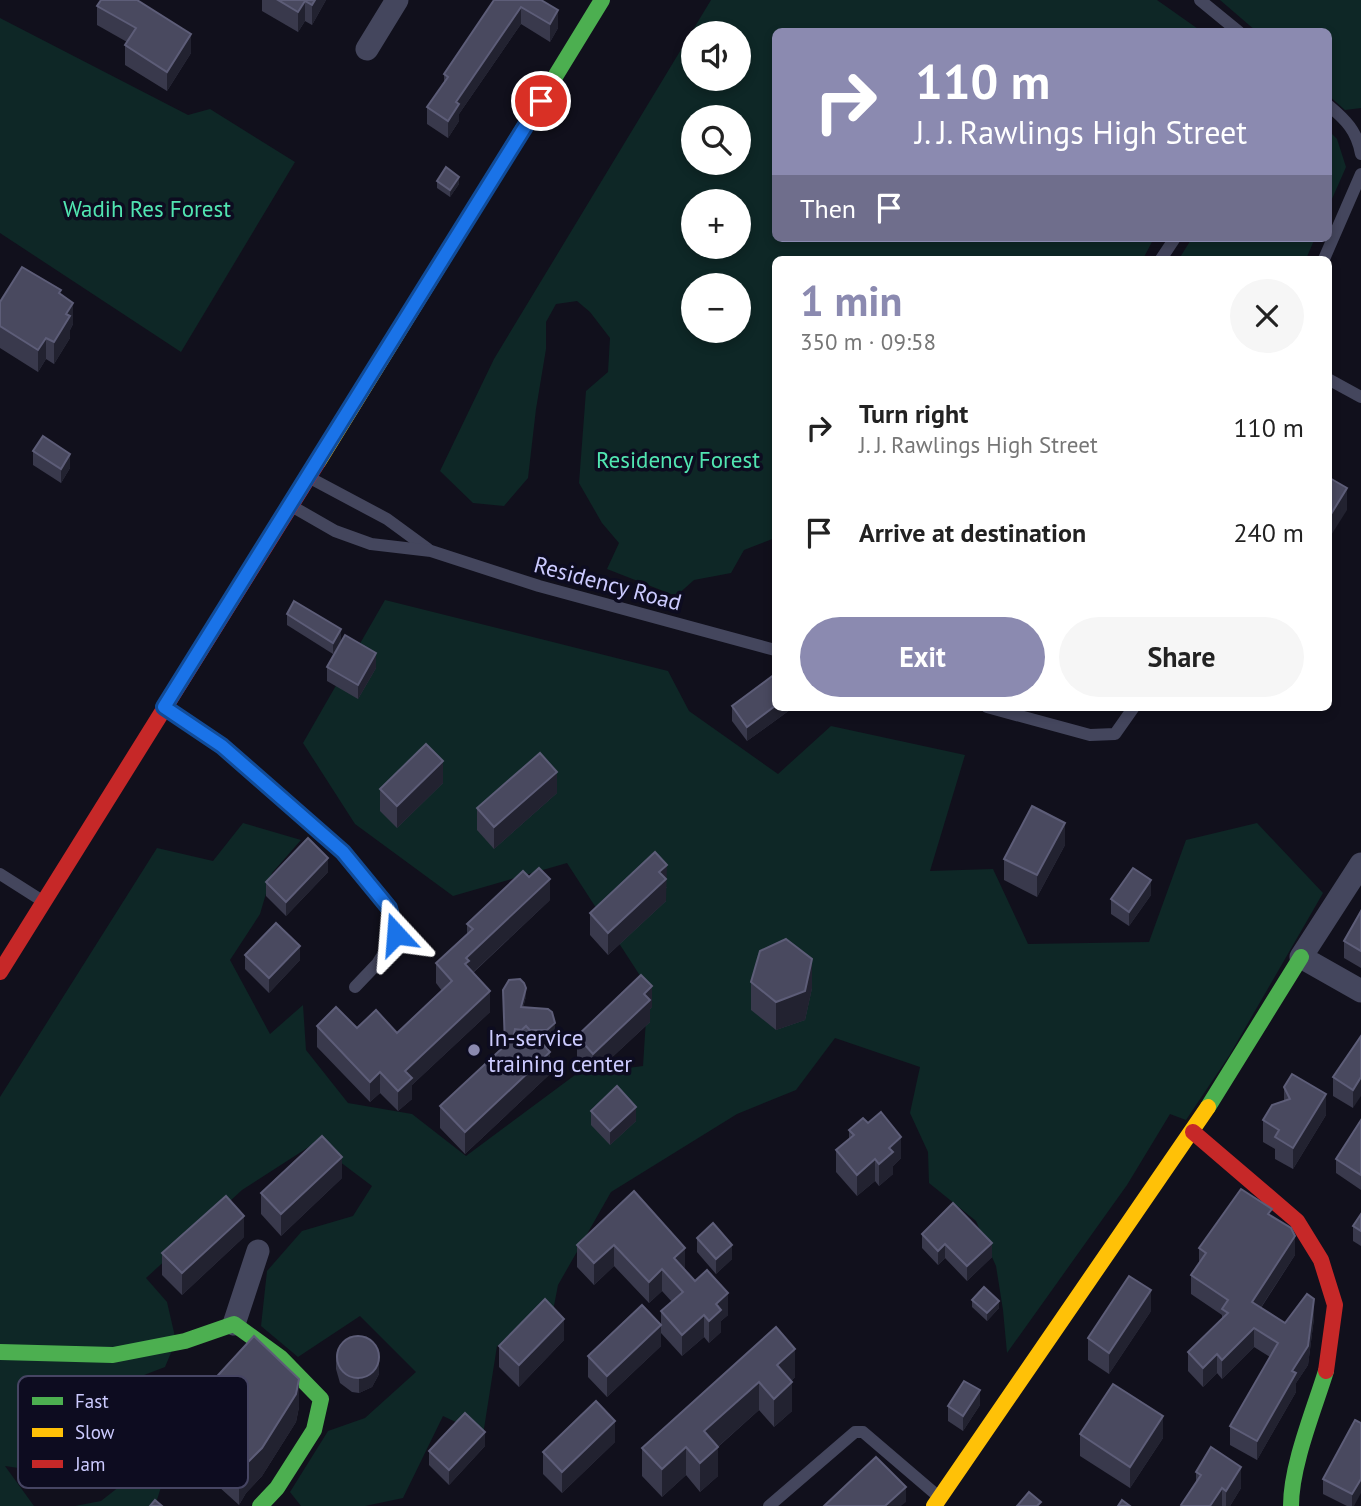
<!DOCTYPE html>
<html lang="en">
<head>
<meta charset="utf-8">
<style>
  :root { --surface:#fff; --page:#f6f6f6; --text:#222; --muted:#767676; --accent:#8b8ab0 }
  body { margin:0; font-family:"PT Sans",sans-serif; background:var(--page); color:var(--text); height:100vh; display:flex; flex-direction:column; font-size:26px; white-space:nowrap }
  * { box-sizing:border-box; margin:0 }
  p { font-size:23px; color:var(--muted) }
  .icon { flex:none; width:38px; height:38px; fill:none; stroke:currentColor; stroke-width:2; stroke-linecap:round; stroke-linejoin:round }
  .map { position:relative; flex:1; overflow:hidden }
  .drawer { position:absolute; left:772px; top:256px; width:560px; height:455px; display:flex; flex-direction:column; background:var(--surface); border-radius:10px; box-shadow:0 4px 10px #0003 }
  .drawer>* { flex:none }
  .guide { position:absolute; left:772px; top:28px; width:560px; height:214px; border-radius:10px; box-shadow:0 4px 10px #0003; background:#8b8ab0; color:#fff; overflow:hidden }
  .controls { position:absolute; left:681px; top:21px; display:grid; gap:14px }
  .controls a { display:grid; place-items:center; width:70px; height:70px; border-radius:50%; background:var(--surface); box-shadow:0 4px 10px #0003; font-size:35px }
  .pin { position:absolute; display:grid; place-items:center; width:60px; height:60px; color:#fff; margin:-30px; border:4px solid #fff; border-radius:50%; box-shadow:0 2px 7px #0007 }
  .me { position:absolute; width:77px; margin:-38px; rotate:341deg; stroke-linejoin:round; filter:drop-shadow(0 0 5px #0008) }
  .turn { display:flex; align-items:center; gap:24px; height:147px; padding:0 28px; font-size:32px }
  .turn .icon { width:91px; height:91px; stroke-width:2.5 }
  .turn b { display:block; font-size:49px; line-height:60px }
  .then { display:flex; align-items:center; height:66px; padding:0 28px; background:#0003; gap:14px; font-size:26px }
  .round { display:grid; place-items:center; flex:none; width:74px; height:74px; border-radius:37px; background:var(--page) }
  .headline { display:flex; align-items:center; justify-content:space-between; height:119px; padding:0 28px }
  h1 { font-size:42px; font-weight:700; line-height:52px; color:var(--accent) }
  .action { display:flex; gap:14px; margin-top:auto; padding:14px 28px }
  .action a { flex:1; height:80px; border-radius:42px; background:var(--accent); color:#fff; font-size:28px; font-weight:700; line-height:80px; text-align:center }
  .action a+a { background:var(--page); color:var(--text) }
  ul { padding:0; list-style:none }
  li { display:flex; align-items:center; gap:21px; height:105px; padding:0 28px }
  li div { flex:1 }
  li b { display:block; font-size:26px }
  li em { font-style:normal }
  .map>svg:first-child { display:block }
  .green { fill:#0e2726; fill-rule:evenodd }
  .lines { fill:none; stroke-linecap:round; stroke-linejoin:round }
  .lane { stroke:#44465d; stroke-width:12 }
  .street { stroke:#44465d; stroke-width:23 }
  .fast { stroke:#4caf50; stroke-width:16 }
  .slow { stroke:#ffc107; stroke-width:16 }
  .jam { stroke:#c62828; stroke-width:16 }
  .wall { fill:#39394c }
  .shaded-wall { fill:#222230 }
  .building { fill:#49495f; stroke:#5d5d78; stroke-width:2 }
  .route-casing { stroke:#114b97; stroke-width:18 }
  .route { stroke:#1a73e8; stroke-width:12 }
  .poi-dot { fill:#8b8ab0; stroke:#0d0c20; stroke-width:2.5 }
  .labels { text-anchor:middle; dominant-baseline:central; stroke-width:7; stroke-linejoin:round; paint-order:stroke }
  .park-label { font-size:23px; fill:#51e5b1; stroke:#0d0c20 }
  .street-label { font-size:23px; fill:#cccbff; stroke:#0d0c20 }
  .poi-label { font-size:23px; fill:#cccbff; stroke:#0d0c20; text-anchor:start }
  .key { fill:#0d0c20; stroke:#464563; stroke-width:2 }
  .key-label { font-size:19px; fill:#cccbff }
</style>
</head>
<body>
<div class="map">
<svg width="1361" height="1506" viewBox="0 0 1361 1506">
  <rect width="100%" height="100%" fill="#11101c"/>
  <g class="green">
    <path d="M711 0H1157L1201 31 775 32V238H1154L1143 259H775V538L744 550 731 573 694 580 676 596 607 569 619 543 602 523 579 483 586 391 608 372 610 338 590 312 577 301 556 304 546 322V349L536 409 528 478 504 506 473 503 440 471 494 359ZM738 33V79H693V33ZM738 117V163H693V117ZM738 201V247H693V201ZM738 285V331H693V285Z"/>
    <path d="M1220 0H1361V108L1345 110 1328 95V32L1256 31Z"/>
    <path d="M0 18 188 115 210 109 295 162 181 352 0 233Z"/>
    <path d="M1328 130 1337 139 1346 167 1328 208Z"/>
    <path d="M1192 238H1315L1306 259H1179Z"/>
    <path d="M385 600 668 671 689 711 778 774 831 726 965 755 930 871 993 869 1028 944 1149 942 1186 840 1257 823 1323 893 1229 1056 1186 1120 1170 1114 1127 1185 1007 1353 1003 1310 996 1266 976 1221 929 1183 928 1152 910 1113 920 1067 835 1038 796 1090 737 1114 611 1192 558 1285 553 1311 497 1346 483 1435 443 1416 403 1498 365 1506H301L290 1492 328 1431 365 1418 416 1372 360 1316 298 1357 261 1326 267 1271 302 1231 353 1216 372 1186 315 1143 242 1190 146 1278 167 1302 176 1341 165 1367 84 1398 110 1410 133 1435 126 1451 68 1462 56 1482 39 1471 5 1466 34 1506H0V1097L157 848 213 861 243 823 301 840 272 873 260 914 230 960 270 1034 303 1005 306 1050 348 1103 412 1114 466 1156 575 1075 643 1066 648 988 567 863 453 896 355 824 303 743Z"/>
    <path d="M143 1468 161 1487 155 1506H75L101 1501Z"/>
  </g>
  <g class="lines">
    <g class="lane">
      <path d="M1200 0 1239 32"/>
      <path d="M1328 105C1346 120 1357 131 1361 154"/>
      <path d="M1161 259 1175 238"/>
      <path d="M1324 259 1361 174"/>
      <path d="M1328 379 1361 397"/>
      <path d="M312 479 387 519 428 549"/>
      <path d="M295 508 335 531 371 544 431 551 539 586 775 650"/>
      <path d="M987 707 1090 735 1115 734 1134 707"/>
      <path d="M166 708 222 746 343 852 389 907 396 934 377 964 355 987"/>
      <path d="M0 874 41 900"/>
      <path d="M769 1506 855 1432H863L939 1497"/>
    </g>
    <g class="street">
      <path d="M367 49 397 0"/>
      <path d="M1361 864 1301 957 1361 991"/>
      <path d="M234 1324 258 1251"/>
    </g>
    <g class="fast">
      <path d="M482 196 602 0"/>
      <path d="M1208 1107 1301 957"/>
      <path d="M0 1352 113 1355 185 1341 234 1324 281 1358 321 1399 314 1430 277 1488 260 1506"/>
      <path d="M1291 1506C1291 1465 1314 1410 1326 1371"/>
    </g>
    <g class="slow">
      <path d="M318 462 482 196"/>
      <path d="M934 1506 1208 1107"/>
    </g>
    <g class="jam">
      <path d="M0 972 318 462"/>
      <path d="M1193 1132 1297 1221 1321 1260 1335 1305 1326 1371"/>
    </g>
  </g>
  <g class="wall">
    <path d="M262 0H326L312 25 305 21 298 32 262 11Z"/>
    <path d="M494 0H541L558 28 550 42 521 24 459 114V121L448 138 427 124V107L444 82V74Z"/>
    <path d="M97 6 191 53 167 91 125 65V45L127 42 97 25Z"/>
    <path d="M437 181 459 184 450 197 437 188Z"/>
    <path d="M61 294 73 324 70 330V338L54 364 46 359 38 372 0 348V302Z"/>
    <path d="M33 451 70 468 61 483 33 465Z"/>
    <path d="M287 614 341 641 333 654 287 625Z"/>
    <path d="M327 667 376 668 358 699 327 681Z"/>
    <path d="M732 706 775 707H794L747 741 732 721Z"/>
    <path d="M443 783 397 828 380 811V789Z"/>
    <path d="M557 793 494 849 477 830V808Z"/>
    <path d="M1065 845 1037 897 1004 880V859Z"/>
    <path d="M328 872 286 916 266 896V882Z"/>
    <path d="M667 887 666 888V901L608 955 590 935V913Z"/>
    <path d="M1151 895 1129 926 1111 914V899Z"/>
    <path d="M550 900 473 973 490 1012 412 1085V1099L398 1111 380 1093 370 1102 317 1047V1026L357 1028 397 1033 442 991 436 983V963L467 934V924Z"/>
    <path d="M1361 911V968L1344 958V941Z"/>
    <path d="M245 955 300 960 269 993 245 969Z"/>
    <path d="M751 982 812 988 805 1020 776 1030 751 1010Z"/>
    <path d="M526 996 523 1008 555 1030 547 1037H535L550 1074 465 1154 440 1128V1106L505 1046Z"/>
    <path d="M652 1007 650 1009V1022L593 1075 577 1058V1036Z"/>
    <path d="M1361 1036 1353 1108 1333 1096V1077Z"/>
    <path d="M1284 1087 1326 1115 1293 1169 1275 1159V1149L1263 1142V1120L1284 1101Z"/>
    <path d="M591 1111 636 1121 610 1145 591 1125Z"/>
    <path d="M1361 1120V1190L1336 1173V1159Z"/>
    <path d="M849 1130 901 1158 893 1166V1174L879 1186 875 1181 857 1196 836 1172V1150L849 1139Z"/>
    <path d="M342 1178 281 1236 261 1214V1193Z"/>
    <path d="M634 1191 685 1270 728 1315 721 1321V1332L709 1343 704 1337 682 1356 661 1333V1346L607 1397 588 1377V1356L661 1324V1311L672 1302 662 1291 649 1303 614 1266 594 1285 577 1267V1245Z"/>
    <path d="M1361 1214V1246L1353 1241V1226Z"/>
    <path d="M1272 1216 1295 1255 1261 1308 1285 1323 1314 1318 1308 1365 1296 1383V1392L1257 1460 1230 1445V1426L1270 1357 1254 1347 1222 1379 1217 1373 1203 1387 1188 1371V1352L1222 1319V1315L1191 1294V1275L1199 1264V1248Z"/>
    <path d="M922 1234 992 1257 967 1281 945 1258 938 1265 922 1248Z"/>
    <path d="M244 1237 182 1295 162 1275V1253Z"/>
    <path d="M697 1238 732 1259 716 1274 697 1252Z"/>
    <path d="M972 1300 999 1308 987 1321 972 1307Z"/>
    <path d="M1151 1311 1109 1374 1088 1360V1338Z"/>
    <path d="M776 1327 795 1377 791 1381 792 1411 774 1427 759 1410 718 1447V1476L700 1492 686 1475 662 1497 642 1476V1448Z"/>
    <path d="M564 1340 519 1387 499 1367V1346Z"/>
    <path d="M336 1354 379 1374 372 1387 359 1393 352 1392 340 1383 336 1369Z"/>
    <path d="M980 1405 963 1431 948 1421V1406Z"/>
    <path d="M299 1407 296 1422 262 1476 246 1493 239 1505 177 1449V1420Z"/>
    <path d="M1355 1420 1354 1506H1347L1323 1494V1479Z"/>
    <path d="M1080 1434 1163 1438 1130 1488 1080 1456Z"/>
    <path d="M615 1442 562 1493 543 1474V1452Z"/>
    <path d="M485 1446 449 1485 429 1465V1451Z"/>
    <path d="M1196 1472 1241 1488 1230 1506H1181L1196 1482Z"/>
  </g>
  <g class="shaded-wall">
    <path d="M315 0H326L312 25V5Z"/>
    <path d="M305 1V21L298 32V12Z"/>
    <path d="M521 7V24L459 114V121L448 138V121L456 102Z"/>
    <path d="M558 10V28L550 42V24Z"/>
    <path d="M191 34V53L167 91V72Z"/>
    <path d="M459 177V184L450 197V190Z"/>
    <path d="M73 303V324L70 330V338L54 364V342L66 314Z"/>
    <path d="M46 338V359L38 372V350Z"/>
    <path d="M70 454V468L61 483V469Z"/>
    <path d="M1347 488V510L1328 540V519Z"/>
    <path d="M341 629V641L333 654V643Z"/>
    <path d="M376 653V668L358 699V685Z"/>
    <path d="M775 706 794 707 747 741V727Z"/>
    <path d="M443 761V783L397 828V806Z"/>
    <path d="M557 772V793L494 849V827Z"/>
    <path d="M1065 823V845L1037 897V875Z"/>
    <path d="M328 858V872L286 916V902Z"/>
    <path d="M667 865 666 901 608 955V933L659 872Z"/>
    <path d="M550 879V900L469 976 465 964 466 958Z"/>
    <path d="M1151 880V895L1129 926V912Z"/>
    <path d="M300 946V960L269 993V978Z"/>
    <path d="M812 959V988L805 1020 776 1030V1002Z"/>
    <path d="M652 986V1007L650 1009V1022L593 1075V1054Z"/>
    <path d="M526 988V996L521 1015V1007Z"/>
    <path d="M490 991V1012L412 1085V1099L398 1111V1091L405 1071Z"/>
    <path d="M555 1023V1030L547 1037V1030Z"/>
    <path d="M550 1052V1074L465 1154V1132Z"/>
    <path d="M380 1072V1093L370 1102V1082Z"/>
    <path d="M1361 1077V1096L1353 1108V1090Z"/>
    <path d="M1326 1094V1115L1293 1169V1148Z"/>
    <path d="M636 1107V1121L610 1145V1131Z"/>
    <path d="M901 1137V1158L893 1166V1174L879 1186V1164L889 1148Z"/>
    <path d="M342 1157V1178L281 1236V1214Z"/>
    <path d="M875 1159V1181L857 1196V1175Z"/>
    <path d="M244 1216V1237L182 1295V1273Z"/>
    <path d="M1295 1236V1255L1252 1321V1302Z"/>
    <path d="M992 1243V1257L967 1281V1266Z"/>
    <path d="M945 1244V1258L938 1265V1251Z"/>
    <path d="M614 1245V1266L594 1285V1263Z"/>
    <path d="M732 1245V1259L716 1274V1259Z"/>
    <path d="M685 1248V1269L674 1258Z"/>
    <path d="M662 1269V1291L649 1303V1282Z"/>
    <path d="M1151 1290V1311L1109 1374V1353Z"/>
    <path d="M728 1293V1315L721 1321V1332L709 1343V1321L716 1304Z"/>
    <path d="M1314 1299V1318L1308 1365 1296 1383V1392L1257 1460V1441L1292 1371Z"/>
    <path d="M999 1301V1308L987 1321V1313Z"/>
    <path d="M704 1315V1337L682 1356V1335Z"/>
    <path d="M564 1319V1340L519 1387V1365Z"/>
    <path d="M661 1325V1346L607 1397V1376Z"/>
    <path d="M1254 1328V1347L1222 1379V1360Z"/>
    <path d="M795 1349V1377L777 1393V1365Z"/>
    <path d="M1217 1354V1373L1203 1387V1368Z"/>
    <path d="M379 1359V1374L372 1387 359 1393V1378Z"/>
    <path d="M299 1379V1407L296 1422 262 1476 246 1493 239 1505V1476Z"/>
    <path d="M759 1382V1410L704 1459V1431Z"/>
    <path d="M792 1382V1411L774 1427V1399Z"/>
    <path d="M980 1390V1405L963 1431V1416Z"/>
    <path d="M1163 1416V1438L1130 1488V1467Z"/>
    <path d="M615 1421V1442L562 1493V1472Z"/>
    <path d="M485 1432V1446L449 1485V1470Z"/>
    <path d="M686 1447V1475L662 1497V1469Z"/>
    <path d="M718 1447V1476L700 1492V1463Z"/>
    <path d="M1241 1467V1488L1230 1506H1226V1491Z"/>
    <path d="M1361 1479V1493L1354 1506H1352V1494Z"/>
    <path d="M906 1487V1502L901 1506H885Z"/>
    <path d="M1222 1488V1506H1210Z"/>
  </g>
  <g class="building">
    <path d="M101 0H137L191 34 167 72 125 45 136 28 97 6Z"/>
    <path d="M278 0H315L312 5 305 1 298 12Z"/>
    <path d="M494 0H541L558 10 550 24 521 7 456 102 459 104 448 121 427 107 448 77 444 74Z"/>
    <path d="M446 167 459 177 450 190 437 181Z"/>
    <path d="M22 267 61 290 59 293 73 303 66 314 70 316 54 342 46 338 38 350 0 326V302Z"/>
    <path d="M43 436 70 454 61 469 33 451Z"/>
    <path d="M1328 477 1347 488 1328 519Z"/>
    <path d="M294 601 341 629 333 643 287 614Z"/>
    <path d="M345 635 376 653 358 685 327 667Z"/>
    <path d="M775 674V706L747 727 732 706Z"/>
    <path d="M426 744 443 761 397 806 380 789Z"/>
    <path d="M540 753 557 772 494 827 477 808Z"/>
    <path d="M1032 806 1065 823 1037 875 1004 859Z"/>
    <path d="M308 838 328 858 286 902 266 882Z"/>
    <path d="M655 852 667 865 659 872 666 879 608 933 590 913Z"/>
    <path d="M539 868 550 879 466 958 469 961 465 964 490 991 405 1071 412 1078 398 1091 380 1072 370 1082 317 1026 336 1007 357 1028 376 1010 397 1033 452 981 436 963 473 929 467 924 523 871 529 877Z"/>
    <path d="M1133 868 1151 880 1129 912 1111 899Z"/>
    <path d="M1361 911V951L1344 941Z"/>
    <path d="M276 923 300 946 269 978 245 955Z"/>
    <path d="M786 939 812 959 805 991 776 1002 751 982 760 951Z"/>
    <path d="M641 975 652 986 644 994 650 1000 593 1054 577 1036Z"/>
    <path d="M520 979 524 983 526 988 521 1007 548 1009 552 1012 555 1023 547 1030H529L526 1026 522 1030 515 1029 513 1038 505 1045 503 990 509 980Z"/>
    <path d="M526 1026 550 1052 465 1132 440 1106Z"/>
    <path d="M1361 1036V1077L1353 1090 1333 1077Z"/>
    <path d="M1292 1074 1326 1094 1293 1148 1275 1137 1279 1130 1263 1120 1272 1105 1290 1099 1284 1087Z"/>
    <path d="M617 1086 636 1107 610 1131 591 1111Z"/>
    <path d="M881 1112 901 1137 889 1148 893 1152 879 1164 875 1159 857 1175 836 1150 854 1135 849 1130 863 1118 868 1123Z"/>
    <path d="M1361 1120V1175L1336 1159Z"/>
    <path d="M322 1136 342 1157 281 1214 261 1193Z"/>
    <path d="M1241 1189 1272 1209 1268 1214 1291 1228 1295 1236 1252 1302 1285 1323 1307 1294 1314 1299 1308 1346 1292 1371 1296 1373 1257 1441 1230 1426 1278 1343 1254 1328 1222 1360 1217 1354 1203 1368 1188 1352 1228 1313 1222 1309 1228 1300 1191 1275 1206 1253 1199 1248Z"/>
    <path d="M634 1191 685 1248 674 1258 695 1281 707 1270 728 1293 716 1304 721 1310 709 1321 704 1315 682 1335 661 1311 683 1292 662 1269 649 1282 614 1245 594 1263 577 1245Z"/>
    <path d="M226 1196 244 1216 182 1273 162 1253Z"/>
    <path d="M953 1203 992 1243 967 1266 945 1244 938 1251 922 1234Z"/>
    <path d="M1361 1214V1231L1353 1226Z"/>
    <path d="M713 1223 732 1245 716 1259 697 1238Z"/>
    <path d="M1129 1276 1151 1290 1109 1353 1088 1338Z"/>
    <path d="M984 1287 999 1301 987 1313 972 1300Z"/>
    <path d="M545 1299 564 1319 519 1365 499 1346Z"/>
    <path d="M642 1305 661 1325 607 1376 588 1356Z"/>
    <path d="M776 1327 795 1349 777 1365 792 1382 774 1399 759 1382 704 1431 718 1447 700 1463 686 1447 662 1469 642 1448Z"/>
    <path d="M254 1336 299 1379 296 1394 262 1448 246 1464 239 1476 177 1420Z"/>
    <circle cx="358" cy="1357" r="21"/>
    <path d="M964 1381 980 1390 963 1416 948 1406Z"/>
    <path d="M1113 1384 1163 1416 1130 1467 1080 1434Z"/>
    <path d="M596 1401 615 1421 562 1472 543 1452Z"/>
    <path d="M465 1413 485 1432 449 1470 429 1451Z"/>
    <path d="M1355 1420 1361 1423V1479L1352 1494 1323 1479Z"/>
    <path d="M1211 1447 1241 1467 1226 1491 1222 1488 1210 1506H1182L1181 1505 1201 1475 1196 1472Z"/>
    <path d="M876 1457 906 1487 885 1506H824Z"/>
    <path d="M1029 1492 1041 1502 1037 1506H1017Z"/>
    <path d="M155 1500 162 1506H150Z"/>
    <path d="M1122 1500 1130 1506H1118Z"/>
  </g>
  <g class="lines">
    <defs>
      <path id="route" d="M396 934 389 908 343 852 222 746 164 707 541 101"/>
    </defs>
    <use href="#route" class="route-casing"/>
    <use href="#route" class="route"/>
  </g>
  <circle class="poi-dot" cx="474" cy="1050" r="7"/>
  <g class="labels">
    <g class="park-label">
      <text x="147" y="208">Wadih Res Forest</text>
      <text x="678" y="459">Residency Forest</text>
    </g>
    <g class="street-label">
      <text transform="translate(608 583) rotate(15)">Residency Road</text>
    </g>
    <g class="poi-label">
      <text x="488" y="1037">In-service<tspan x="488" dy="26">training center</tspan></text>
    </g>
  </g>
  <rect x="18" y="1376" width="230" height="112" rx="10" class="key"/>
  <rect x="32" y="1397" width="31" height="8" fill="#4caf50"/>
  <rect x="32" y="1428" width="31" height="9" fill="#ffc107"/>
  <rect x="32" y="1460" width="31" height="8" fill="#c62828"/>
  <g class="key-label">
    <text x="75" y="1408">Fast</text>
    <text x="75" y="1439">Slow</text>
    <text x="75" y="1471">Jam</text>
  </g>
</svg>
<div class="controls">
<a><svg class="icon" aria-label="sound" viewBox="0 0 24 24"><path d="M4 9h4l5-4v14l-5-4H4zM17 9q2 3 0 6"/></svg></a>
<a><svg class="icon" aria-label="search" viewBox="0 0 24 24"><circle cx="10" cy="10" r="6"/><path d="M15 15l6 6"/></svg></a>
<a>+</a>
<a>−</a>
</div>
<div class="pin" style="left:541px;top:101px;background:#d93025"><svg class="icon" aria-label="arrive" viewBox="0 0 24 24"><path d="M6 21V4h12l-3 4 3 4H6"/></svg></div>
<svg class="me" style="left:396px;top:934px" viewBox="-20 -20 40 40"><path d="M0-17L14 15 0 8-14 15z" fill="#1a73e8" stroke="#fff" stroke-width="4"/></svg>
<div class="guide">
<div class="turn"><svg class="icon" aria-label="right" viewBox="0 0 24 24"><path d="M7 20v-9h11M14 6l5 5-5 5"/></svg><div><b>110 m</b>J. J. Rawlings High Street</div></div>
<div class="then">Then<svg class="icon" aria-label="arrive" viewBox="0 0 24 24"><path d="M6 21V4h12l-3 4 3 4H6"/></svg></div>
</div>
<section class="drawer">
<div class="headline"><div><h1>1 min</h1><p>350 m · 09:58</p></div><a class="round"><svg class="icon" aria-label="close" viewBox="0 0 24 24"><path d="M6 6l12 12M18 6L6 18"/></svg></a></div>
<ul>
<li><svg class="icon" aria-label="right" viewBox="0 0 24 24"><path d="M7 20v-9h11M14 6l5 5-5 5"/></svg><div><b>Turn right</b><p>J. J. Rawlings High Street</p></div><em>110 m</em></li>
<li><svg class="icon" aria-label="arrive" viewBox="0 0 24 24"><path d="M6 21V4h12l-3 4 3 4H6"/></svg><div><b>Arrive at destination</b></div><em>240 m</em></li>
</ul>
<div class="action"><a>Exit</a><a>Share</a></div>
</section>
</div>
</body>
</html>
